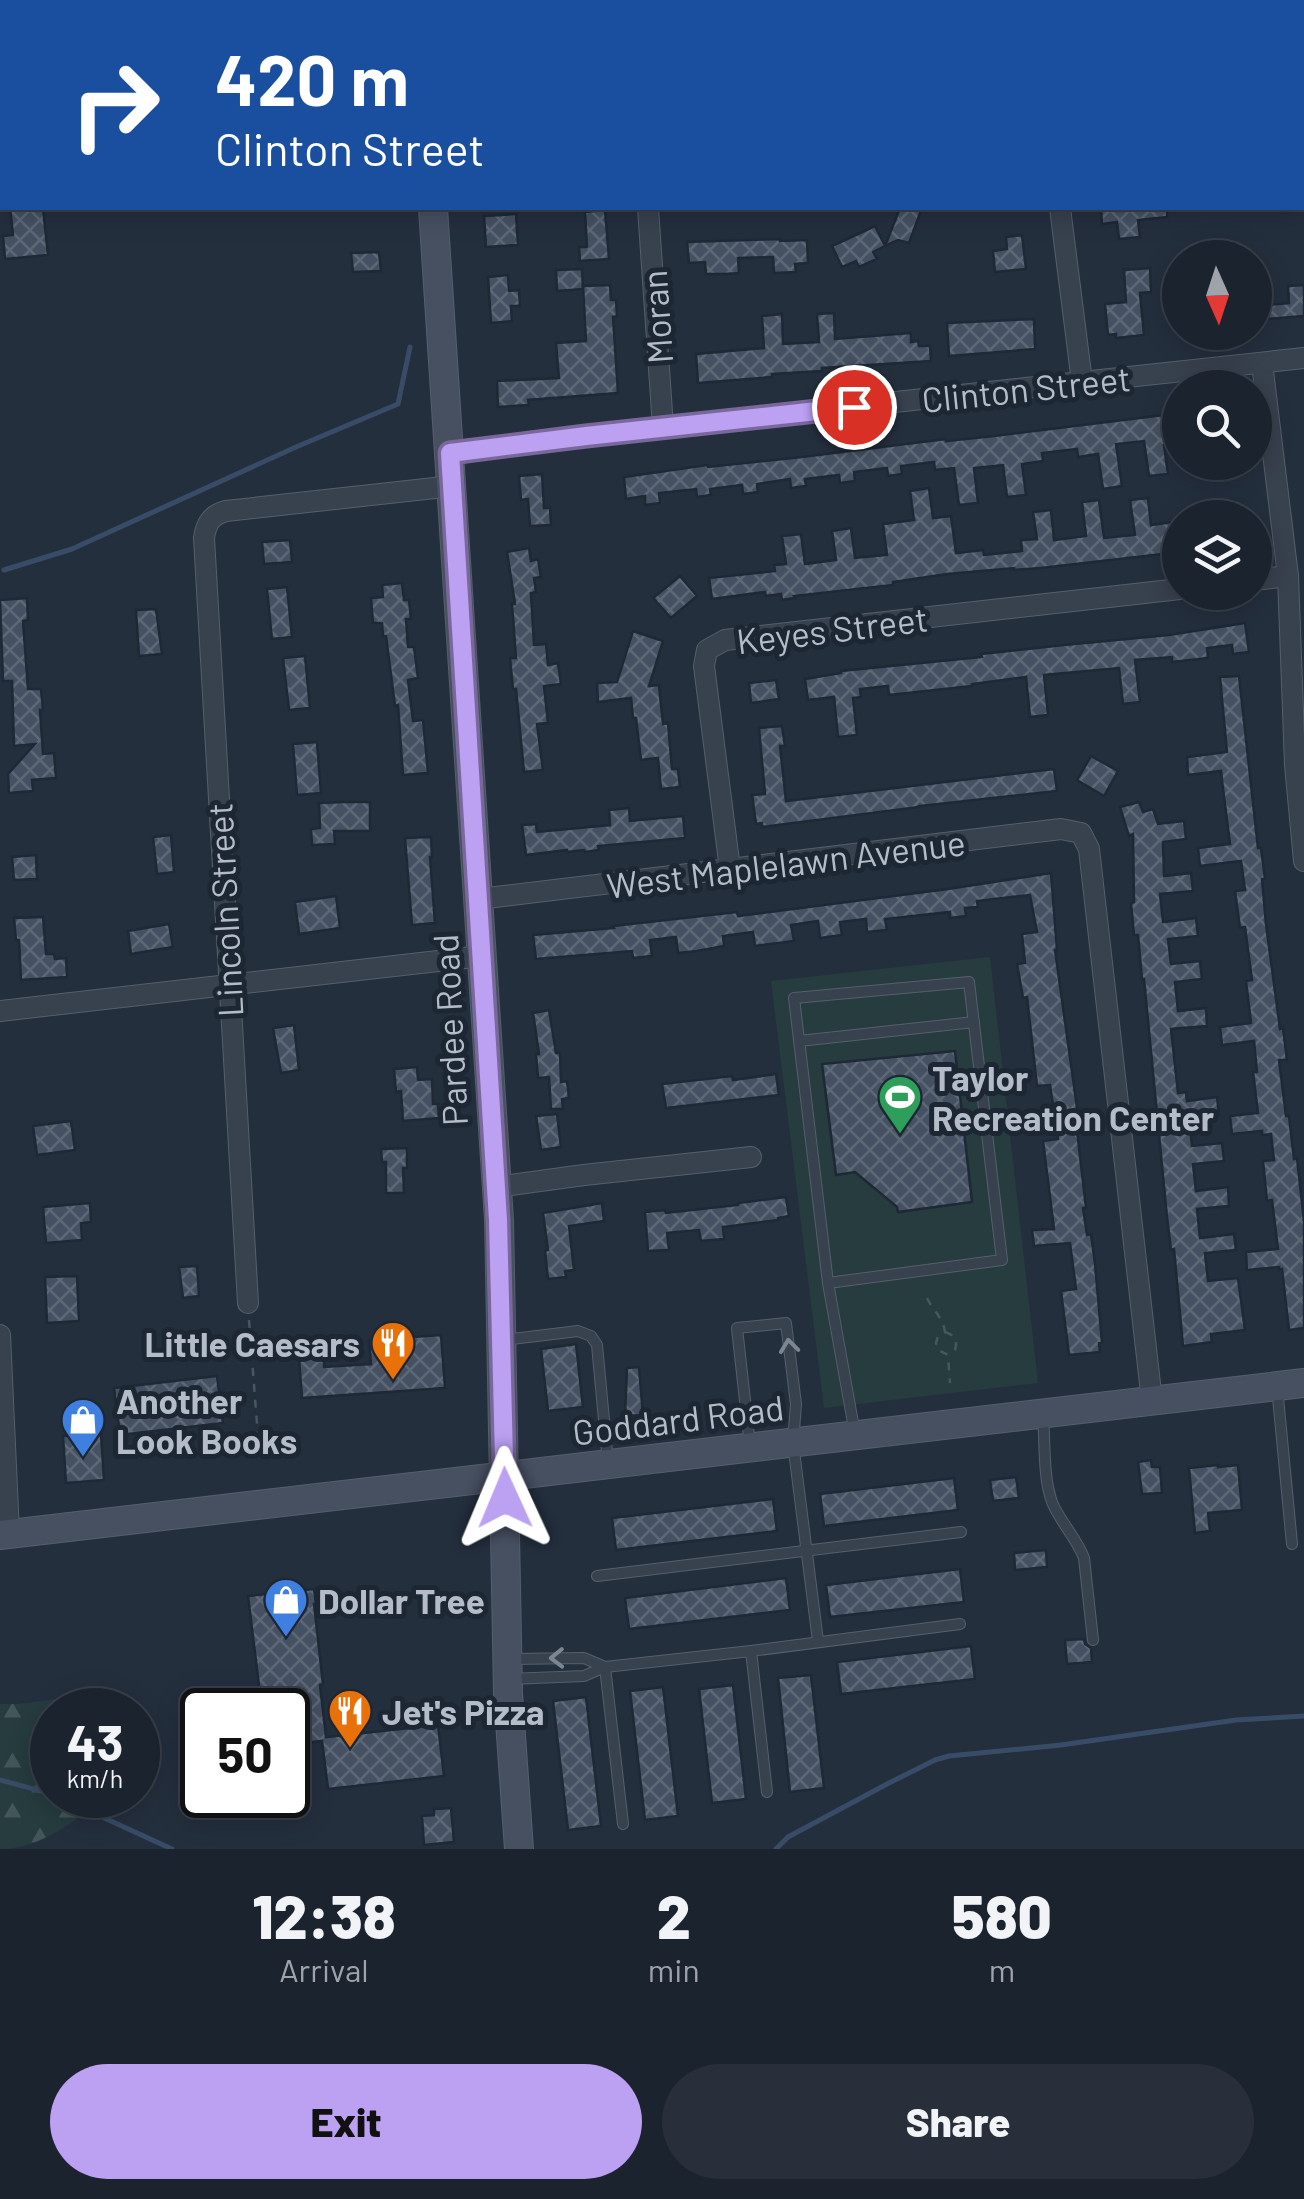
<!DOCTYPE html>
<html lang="en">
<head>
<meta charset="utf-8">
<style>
  :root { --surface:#1b232e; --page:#282f3a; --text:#f1f3f6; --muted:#a0a4aa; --line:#39404a; --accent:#bca0f2 }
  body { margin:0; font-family:Barlow,sans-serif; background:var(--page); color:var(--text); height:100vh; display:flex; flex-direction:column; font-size:38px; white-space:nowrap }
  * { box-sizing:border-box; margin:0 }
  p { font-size:32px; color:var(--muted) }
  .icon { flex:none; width:55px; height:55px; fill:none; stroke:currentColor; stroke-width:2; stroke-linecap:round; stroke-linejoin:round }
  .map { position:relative; height:1849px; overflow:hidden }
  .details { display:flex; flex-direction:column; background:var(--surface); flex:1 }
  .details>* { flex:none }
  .hud { position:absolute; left:0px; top:0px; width:1305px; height:210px; box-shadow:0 5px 25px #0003,0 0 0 2px var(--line); background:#1a4fa0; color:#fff; overflow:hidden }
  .needle { width:65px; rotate:177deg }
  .buttons { position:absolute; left:1162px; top:240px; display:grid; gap:20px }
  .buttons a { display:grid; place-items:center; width:110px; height:110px; border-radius:50%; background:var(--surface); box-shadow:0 5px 25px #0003,0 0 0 2px var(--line); font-size:50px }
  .speed { position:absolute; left:30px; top:1688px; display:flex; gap:20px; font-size:50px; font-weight:700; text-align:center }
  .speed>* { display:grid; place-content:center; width:130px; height:130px; border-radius:50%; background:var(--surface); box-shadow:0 5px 25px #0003,0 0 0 2px var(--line); line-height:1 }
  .speed small { font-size:25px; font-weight:400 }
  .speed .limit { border:5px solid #111; border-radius:15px; background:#fff; color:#111 }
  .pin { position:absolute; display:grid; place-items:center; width:85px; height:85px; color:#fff; margin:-42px; border:5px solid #fff; border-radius:50%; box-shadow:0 2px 10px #0007 }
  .me { position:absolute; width:110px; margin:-55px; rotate:359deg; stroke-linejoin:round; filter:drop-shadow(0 0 8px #0008) }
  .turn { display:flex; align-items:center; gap:35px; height:210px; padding:0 50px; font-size:45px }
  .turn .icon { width:130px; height:130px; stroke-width:2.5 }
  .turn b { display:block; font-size:70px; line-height:85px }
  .eta { display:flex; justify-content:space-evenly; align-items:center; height:170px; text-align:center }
  .eta b { font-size:60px; font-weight:800; line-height:70px }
  .cta { display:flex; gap:20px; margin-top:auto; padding:20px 50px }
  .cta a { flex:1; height:115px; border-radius:60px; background:var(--accent); color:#111; font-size:40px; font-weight:800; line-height:115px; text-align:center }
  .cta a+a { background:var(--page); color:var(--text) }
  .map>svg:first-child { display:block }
  .green { fill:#263c3f }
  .forest { fill:url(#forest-firs) }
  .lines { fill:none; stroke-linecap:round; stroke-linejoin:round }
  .stream { stroke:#394c67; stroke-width:5 }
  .building { fill:url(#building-cross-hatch); stroke:#1f2835; stroke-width:2.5 }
  .service-casing { stroke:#565f6c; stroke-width:12 }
  .minor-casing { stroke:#565f6c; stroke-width:22 }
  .secondary-casing { stroke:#565f6c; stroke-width:30 }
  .path { stroke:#44595c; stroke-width:2.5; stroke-dasharray:8 8; stroke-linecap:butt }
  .service { stroke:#38414e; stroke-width:10 }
  .minor { stroke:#38414e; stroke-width:20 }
  .secondary { stroke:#465061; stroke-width:28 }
  .oneway { stroke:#7c8592 }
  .route-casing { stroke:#7a689d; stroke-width:25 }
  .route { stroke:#bca0f2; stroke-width:18 }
  .labels { text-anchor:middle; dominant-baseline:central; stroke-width:10; stroke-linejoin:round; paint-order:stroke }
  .street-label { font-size:35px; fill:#b4bcc9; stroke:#1d2633 }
  .poi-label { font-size:35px; font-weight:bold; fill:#b4bcc9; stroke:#1d2633; text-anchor:start }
</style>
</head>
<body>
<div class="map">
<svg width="1304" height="1849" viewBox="0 0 1304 1849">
  <defs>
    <pattern id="forest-firs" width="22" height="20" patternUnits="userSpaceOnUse" patternTransform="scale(2.5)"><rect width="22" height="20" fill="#263c3f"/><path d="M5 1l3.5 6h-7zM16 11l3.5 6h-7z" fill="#435659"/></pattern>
    <pattern id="building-cross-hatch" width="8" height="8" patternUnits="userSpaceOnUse" patternTransform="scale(2.5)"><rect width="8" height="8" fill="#455162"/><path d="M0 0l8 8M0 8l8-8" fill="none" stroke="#5d6877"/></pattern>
  </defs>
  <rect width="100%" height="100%" fill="#242f3e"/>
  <path class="green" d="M990 957 1038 1383 824 1408 771 981Z"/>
  <path class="forest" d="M109 1692 119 1710H52V1795H113C78 1817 43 1849 0 1849V1704H19Z"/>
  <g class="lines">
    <g class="stream">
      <path d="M4 570 72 549 296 447 398 404 410 347"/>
      <path d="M0 1780 52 1794"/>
      <path d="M54 1795 172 1849"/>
      <path d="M776 1849 788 1837 887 1784 935 1760 949 1756 1061 1745 1236 1720 1304 1716"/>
    </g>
  </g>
  <g class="building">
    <path d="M10 208H43L48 255 5 259 3 236 13 235Z"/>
    <path d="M900 208H922L909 243 898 240 885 246Z"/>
    <path d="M1117 208H1167V217L1138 220 1140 237 1119 239 1117 222 1102 224 1101 209Z"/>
    <path d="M605 210 609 259 580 261 579 247H587L585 212Z"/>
    <path d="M516 214 518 245 486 247 484 216Z"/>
    <path d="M875 226 885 246 873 252 877 259 859 267 856 261 842 267 832 246Z"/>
    <path d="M1022 235 1026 269 995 272 993 251 1007 249 1006 237Z"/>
    <path d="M780 239V241L807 240 808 263 795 264 796 272 774 273 773 257 738 258 739 273 725 274H706L705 262 689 263 687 242Z"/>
    <path d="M379 252 381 271 353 272 351 253Z"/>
    <path d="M1150 268 1151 292 1140 293 1144 335 1116 338V334L1108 335 1105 304 1126 302 1124 270Z"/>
    <path d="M582 269 583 289 557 291 556 270Z"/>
    <path d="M508 275 509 291 519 290 520 306H511L512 321 491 323 488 277Z"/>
    <path d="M610 285 611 300H616L617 316 613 317 618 393 528 400 529 405 498 407 497 381 559 378 556 343 586 341 583 286Z"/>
    <path d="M1304 285V316L1255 320V306L1289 303 1288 286Z"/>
    <path d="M834 313 835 339 911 333V342L918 341 919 346H930L931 361 822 368V371L772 374V377L698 383 696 354 764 348 762 316 782 314 783 344 819 342 817 314Z"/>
    <path d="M1034 319 1035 349 949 356 947 323Z"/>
    <path d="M1180 413V443L1164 445 1168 474 1149 476 1144 441 1116 444 1122 486 1103 489 1098 454 1078 457 1077 449 1042 453 1043 461 1022 464 1026 495 1007 497 1003 465 974 468 978 503 959 505 954 468 935 470 934 462 901 466 902 474 888 476 887 468 854 472 855 481 840 483 839 475 805 479 806 486 791 488 790 479 757 484 758 492 743 494 742 485 710 489 711 495 697 497 696 489 659 493 660 503 645 505V496L626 499 624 477 707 465 708 467 802 457 946 439V441L994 436Z"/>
    <path d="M542 474 544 508H550L551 525 530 526 528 499 521 500 519 476Z"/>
    <path d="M929 488 933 518 951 516 956 553 983 550 984 555 1022 551 1021 540 1037 539 1033 512 1051 510 1054 540 1086 536 1082 502 1099 500 1104 538 1135 535 1130 500 1148 498 1151 525 1180 521V552L1041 568 1014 570V568L947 574 893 582V585L794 596 795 598 782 600 781 594 766 596 765 592 712 599 709 578 775 571 774 565 786 564 782 536 801 534 805 564 836 560 832 531 851 528 855 558 887 555 883 524 914 520 910 491Z"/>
    <path d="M290 540 292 562 264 564 262 542Z"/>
    <path d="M529 548 531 561 538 559 541 577 534 578 536 592 531 593 534 645 546 644 548 665 558 663 561 684 544 686 548 723 537 724 543 770 524 772 516 689H513L510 658H516L512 604H515L507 552Z"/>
    <path d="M680 576 697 596 671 618 653 598Z"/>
    <path d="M402 583 404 600H409L411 619H406L408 647H414L418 678 408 680 413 721 423 720 428 773 403 775 398 705 395 706 386 636H383L382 623H373L371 598 383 597 382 585Z"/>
    <path d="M287 587 292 637 272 639 267 589Z"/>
    <path d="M27 598 28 620 23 621 28 689H41L43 710H40L43 754 54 753 56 778 32 780 33 791 9 793 8 774 35 744 14 746 12 681H3L0 600Z"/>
    <path d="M156 609 162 654 139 656 136 610Z"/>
    <path d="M1245 623 1249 652 1233 654 1232 645 1207 648 1208 658 1172 662V657L1135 660 1140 702 1123 704 1119 668 1044 675 1048 715 1030 717 1026 677 972 684V686L889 695 888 686 860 689 861 697 853 698 857 735 838 737 834 697 808 700 805 679 841 673V671L982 657 981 654 1064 645 1169 635Z"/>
    <path d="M633 631 663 641 649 686 659 685 663 724 668 723 672 769H678L680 787 661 789 658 758 641 760 636 718H633L631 698 598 702 597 683 617 682Z"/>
    <path d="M305 656 310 708 289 710 283 658Z"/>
    <path d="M1239 676 1258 848H1261L1265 879H1262L1266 924 1280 1029 1283 1028 1287 1060H1279L1286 1116H1289L1294 1159 1297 1158 1304 1221V1328L1289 1330 1282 1269 1279 1270V1267L1247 1270 1246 1252 1278 1249 1272 1200 1267 1201 1263 1161 1274 1160 1271 1134 1262 1135V1131L1232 1134 1230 1116 1258 1113 1253 1072H1257L1254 1041 1222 1045 1220 1027 1251 1023 1246 981 1252 980 1245 927 1240 928 1235 891 1245 890 1241 861 1200 866 1198 848 1230 844 1223 789 1221 771 1188 775 1187 757 1227 752 1220 677Z"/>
    <path d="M776 680 779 699 751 703 749 683Z"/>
    <path d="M782 726 785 746H780L786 801 1054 769 1057 791 919 806V807L762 827V823L756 824 752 795 765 794 759 728Z"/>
    <path d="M317 742 321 793 297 795 293 744Z"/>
    <path d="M1091 756 1118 771 1104 796 1077 780Z"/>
    <path d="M344 802H370V831H334L335 844 312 845 311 829 320 828 319 803Z"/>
    <path d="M1139 802 1143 812 1153 809 1158 824 1184 821 1186 839 1163 842 1164 876 1191 873 1193 891 1160 894 1163 922 1196 918 1198 936 1168 939 1171 964 1200 961 1202 979 1175 982 1178 1011 1206 1008 1207 1026 1171 1029 1178 1093 1186 1092 1187 1101 1217 1097 1219 1115 1189 1118 1192 1146 1222 1143 1224 1161 1193 1164 1196 1191 1228 1187 1229 1206 1197 1209 1200 1238 1234 1234 1236 1250 1205 1253 1208 1281 1238 1278 1245 1330 1211 1334 1212 1342 1183 1346 1174 1249 1171 1250 1167 1217 1144 979H1142L1138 935H1134L1131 903 1134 902 1133 834 1129 836 1120 807Z"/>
    <path d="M629 808 630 821 683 816 685 838 598 846 599 850 585 852 584 850 567 852V850L526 855 522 825 536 824 537 832 610 825 609 810Z"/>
    <path d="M171 835 174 872 157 874 153 837Z"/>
    <path d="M431 837 432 857H430L435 923 412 925 405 838Z"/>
    <path d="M36 855 37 879 14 880 12 857Z"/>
    <path d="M1051 873 1057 950H1055L1080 1129 1077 1130 1086 1208H1083L1087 1235 1091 1234 1095 1264 1102 1342 1099 1343 1100 1352 1069 1355 1061 1291 1076 1289 1070 1243 1034 1246 1032 1230 1054 1229 1043 1141 1058 1139 1050 1085 1037 1086 1027 997 1023 998 1017 964 1025 963 1022 934 1037 932 1030 895 977 901 978 907 965 908 966 916 950 918V912L885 919 887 930 867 932 866 919 840 922 842 935 820 938 818 921 791 925 794 941 755 946 753 932 723 936 724 946 697 951 678 953 676 937 650 940 652 956 633 958 632 951 536 959 533 935 614 928 613 926 737 912 738 916 948 889Z"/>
    <path d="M336 896 340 928 299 934 295 902Z"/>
    <path d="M43 917 46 954H54L55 959 66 958 67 977 21 980 19 940H16L14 918Z"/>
    <path d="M169 924 173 947 131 954 128 931Z"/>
    <path d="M549 1010 556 1053H560L561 1082 567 1081 569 1098 562 1099 563 1109H551L549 1077 538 1078 536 1054H539L533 1013Z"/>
    <path d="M294 1025 299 1070 281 1073 273 1028Z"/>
    <path d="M955 1051 972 1202 898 1212 897 1207 855 1172 836 1175 822 1064Z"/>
    <path d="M417 1067 418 1080 432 1079 433 1104H438L439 1118 403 1121 401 1091 396 1092 394 1069Z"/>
    <path d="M776 1074 779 1095 666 1108 662 1084 732 1076 733 1080Z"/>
    <path d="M557 1114 561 1147 541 1150 536 1116Z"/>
    <path d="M71 1121 75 1150 37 1155 33 1126Z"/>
    <path d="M407 1148V1168H403L404 1193H386V1162H382L381 1149Z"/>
    <path d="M786 1197 789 1216 778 1218V1220L723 1227 724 1239 701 1241 699 1230 667 1233 669 1250 648 1251 645 1212 665 1210 666 1213 738 1205V1203Z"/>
    <path d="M90 1203 91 1222 81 1223 82 1240 46 1243 43 1207Z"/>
    <path d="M602 1203 604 1221 569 1226 574 1270 565 1271 566 1277 548 1279 545 1250H548L543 1213Z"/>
    <path d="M197 1266 199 1296 183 1298 179 1267Z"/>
    <path d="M77 1276 79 1321 47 1323 45 1277Z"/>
    <path d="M441 1335 445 1388 302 1398 298 1345 323 1343 324 1367 371 1364 369 1340Z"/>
    <path d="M576 1344 583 1407 548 1411 541 1349Z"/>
    <path d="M639 1367 643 1415 625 1416 627 1368Z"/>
    <path d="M217 1376 223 1423 120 1435 114 1388Z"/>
    <path d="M101 1434 104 1480 66 1483 63 1436Z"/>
    <path d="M1151 1460 1152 1467H1160L1162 1493 1142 1494 1138 1462Z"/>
    <path d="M1218 1465V1467L1238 1465 1242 1510 1208 1513 1210 1531 1195 1533 1189 1468Z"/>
    <path d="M1016 1477 1019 1498 993 1501 990 1480Z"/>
    <path d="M954 1478 958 1510 824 1526 820 1494Z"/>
    <path d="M773 1499 777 1531 616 1550 612 1518Z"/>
    <path d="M1046 1550 1047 1567 1015 1570 1014 1553Z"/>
    <path d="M960 1569 964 1602 830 1617 826 1585Z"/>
    <path d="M786 1578 790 1610 629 1629 625 1598Z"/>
    <path d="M314 1589 316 1604H314L323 1684 320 1685 326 1737 438 1725 444 1776 328 1789 322 1741 288 1745V1710H262L248 1596Z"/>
    <path d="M1084 1639 1085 1644 1091 1648 1092 1662 1067 1664 1065 1640Z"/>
    <path d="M971 1646 975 1679 841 1694 837 1662Z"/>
    <path d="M811 1675 824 1788 790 1792 778 1678Z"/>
    <path d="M733 1685 746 1799 712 1803 699 1689Z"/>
    <path d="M663 1687 678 1816 645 1820 630 1691Z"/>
    <path d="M586 1697 601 1826 568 1830 553 1701Z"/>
    <path d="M451 1808 454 1842 424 1845 422 1816 434 1815V1809Z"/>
  </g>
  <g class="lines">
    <defs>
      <g id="service">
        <path d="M799 1041 974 1022"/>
        <path d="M828 1283 1002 1260 969 982 794 998 828 1283 855 1434"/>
        <path d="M504 1340 578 1331 591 1336 597 1345 608 1463"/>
        <path d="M1277 1387 1292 1544"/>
        <path d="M1043 1414C1045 1440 1043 1478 1052 1502 1060 1522 1076 1537 1084 1558L1093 1640"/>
        <path d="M750 1446 737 1328 786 1323 796 1404 793 1443 818 1641"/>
        <path d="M597 1576 961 1532"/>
        <path d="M751 1651 767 1792"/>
        <path d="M511 1659 584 1658 605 1667 623 1824"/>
        <path d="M509 1679 584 1676 605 1667 751 1651 960 1624"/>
      </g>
      <g id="minor">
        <path d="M633 0V2"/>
        <path d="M838 0V2"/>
        <path d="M1045 0V2"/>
        <path d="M1249 0V2"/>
        <path d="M0 63H2"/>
        <path d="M1302 147H1304"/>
        <path d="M648 208 663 427"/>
        <path d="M1060 208 1082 382"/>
        <path d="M1262 363 1288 576 1295 765 1304 861"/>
        <path d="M451 453 663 427 1304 358"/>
        <path d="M1255 580 1288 576"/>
        <path d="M730 869 704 666 707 650 725 640 1180 589"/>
        <path d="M479 899 1061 829 1081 833 1089 849 1152 1401"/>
        <path d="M0 1011 482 956"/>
        <path d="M496 1187 584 1175 751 1157"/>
        <path d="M248 1303 204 538C206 524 211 515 226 511L453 486"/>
        <path d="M0 1335 9 1533"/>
      </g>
      <g id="secondary">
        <path d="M419 0V2"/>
        <path d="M433 208 499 1220 508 1693 519 1849"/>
        <path d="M0 1535 1304 1383"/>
      </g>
    </defs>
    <use href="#service" class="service-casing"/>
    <use href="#minor" class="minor-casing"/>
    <use href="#secondary" class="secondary-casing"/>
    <g class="path">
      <path d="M927 1298C933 1311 943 1317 945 1332L938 1336 936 1343 938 1350 948 1355 950 1383"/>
      <path d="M249 1320 260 1463"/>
      <path d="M945 1332C955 1335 958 1340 955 1350L950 1354"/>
    </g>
    <use href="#service" class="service"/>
    <use href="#minor" class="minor"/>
    <use href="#secondary" class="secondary"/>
  </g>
  <defs><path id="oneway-chevron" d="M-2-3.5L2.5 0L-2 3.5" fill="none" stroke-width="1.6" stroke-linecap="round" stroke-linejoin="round" transform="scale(2.5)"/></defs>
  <g class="oneway">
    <use href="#oneway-chevron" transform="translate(789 1346) rotate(-97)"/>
    <use href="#oneway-chevron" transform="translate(557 1658) rotate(179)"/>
  </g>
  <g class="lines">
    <defs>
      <path id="route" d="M505 1498 498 1220 450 453 586 436 854 407"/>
    </defs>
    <use href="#route" class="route-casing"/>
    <use href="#route" class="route"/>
  </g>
  <defs>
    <symbol id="stadium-pin" viewBox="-11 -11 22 30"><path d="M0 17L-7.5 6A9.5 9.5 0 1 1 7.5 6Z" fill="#2e9e5b" stroke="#1d2633"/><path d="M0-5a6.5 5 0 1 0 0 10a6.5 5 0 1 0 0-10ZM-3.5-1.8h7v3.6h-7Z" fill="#fff"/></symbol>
    <symbol id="restaurant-pin" viewBox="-11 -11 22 30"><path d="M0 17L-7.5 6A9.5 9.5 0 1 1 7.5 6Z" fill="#e8710a" stroke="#1d2633"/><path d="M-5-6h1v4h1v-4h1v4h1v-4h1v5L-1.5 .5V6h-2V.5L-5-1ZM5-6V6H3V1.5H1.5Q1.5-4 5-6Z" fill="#fff"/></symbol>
    <symbol id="shop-pin" viewBox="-11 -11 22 30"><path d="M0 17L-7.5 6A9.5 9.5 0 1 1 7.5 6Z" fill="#3f7fe0" stroke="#1d2633"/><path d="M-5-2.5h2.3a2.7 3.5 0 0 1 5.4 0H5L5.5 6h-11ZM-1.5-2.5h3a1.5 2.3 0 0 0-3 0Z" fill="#fff"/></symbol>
  </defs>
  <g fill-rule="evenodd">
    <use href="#stadium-pin" x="875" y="1072" width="50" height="68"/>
    <use href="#restaurant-pin" x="368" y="1318" width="50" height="68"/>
    <use href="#shop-pin" x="58" y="1395" width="50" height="68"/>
    <use href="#shop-pin" x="261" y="1575" width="50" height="68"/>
    <use href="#restaurant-pin" x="325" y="1686" width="50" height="68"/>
  </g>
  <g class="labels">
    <g class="street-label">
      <text transform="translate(656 317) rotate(-94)">Moran</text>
      <text transform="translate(1026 388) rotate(-6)">Clinton Street</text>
      <text transform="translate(832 629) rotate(-7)">Keyes Street</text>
      <text transform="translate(786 863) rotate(-7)">West Maplelawn Avenue</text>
      <text transform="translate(224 910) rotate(-93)">Lincoln Street</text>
      <text transform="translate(449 1030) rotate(-93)">Pardee Road</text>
      <text transform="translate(678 1419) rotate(-7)">Goddard Road</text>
    </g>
    <g class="poi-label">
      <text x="932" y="1077">Taylor<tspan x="932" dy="40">Recreation Center</tspan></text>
      <text x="360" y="1343" text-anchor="end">Little Caesars</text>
      <text x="116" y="1400">Another<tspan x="116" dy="40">Look Books</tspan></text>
      <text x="318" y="1600">Dollar Tree</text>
      <text x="382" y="1711">Jet's Pizza</text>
    </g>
  </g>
</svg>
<div class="buttons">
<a><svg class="needle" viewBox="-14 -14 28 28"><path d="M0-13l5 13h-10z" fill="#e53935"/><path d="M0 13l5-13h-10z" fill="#a0a4aa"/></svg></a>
<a><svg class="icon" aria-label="search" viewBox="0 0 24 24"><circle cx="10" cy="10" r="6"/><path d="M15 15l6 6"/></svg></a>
<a><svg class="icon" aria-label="layers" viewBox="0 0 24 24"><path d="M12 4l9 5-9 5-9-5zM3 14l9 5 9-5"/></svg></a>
</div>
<div class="speed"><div>43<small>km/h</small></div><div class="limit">50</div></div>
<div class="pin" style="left:854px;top:407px;background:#d93025"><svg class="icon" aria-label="arrive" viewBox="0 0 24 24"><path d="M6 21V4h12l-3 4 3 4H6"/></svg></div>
<svg class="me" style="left:505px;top:1498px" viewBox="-20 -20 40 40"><path d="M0-17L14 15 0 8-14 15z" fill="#bca0f2" stroke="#fff" stroke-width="4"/></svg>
<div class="hud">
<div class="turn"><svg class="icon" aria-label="right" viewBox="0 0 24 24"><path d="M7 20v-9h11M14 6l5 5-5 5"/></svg><div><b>420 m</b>Clinton Street</div></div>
</div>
</div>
<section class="details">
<div class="eta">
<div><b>12:38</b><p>Arrival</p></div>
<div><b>2</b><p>min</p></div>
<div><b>580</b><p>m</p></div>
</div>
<div class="cta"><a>Exit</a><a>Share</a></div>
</section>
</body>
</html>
